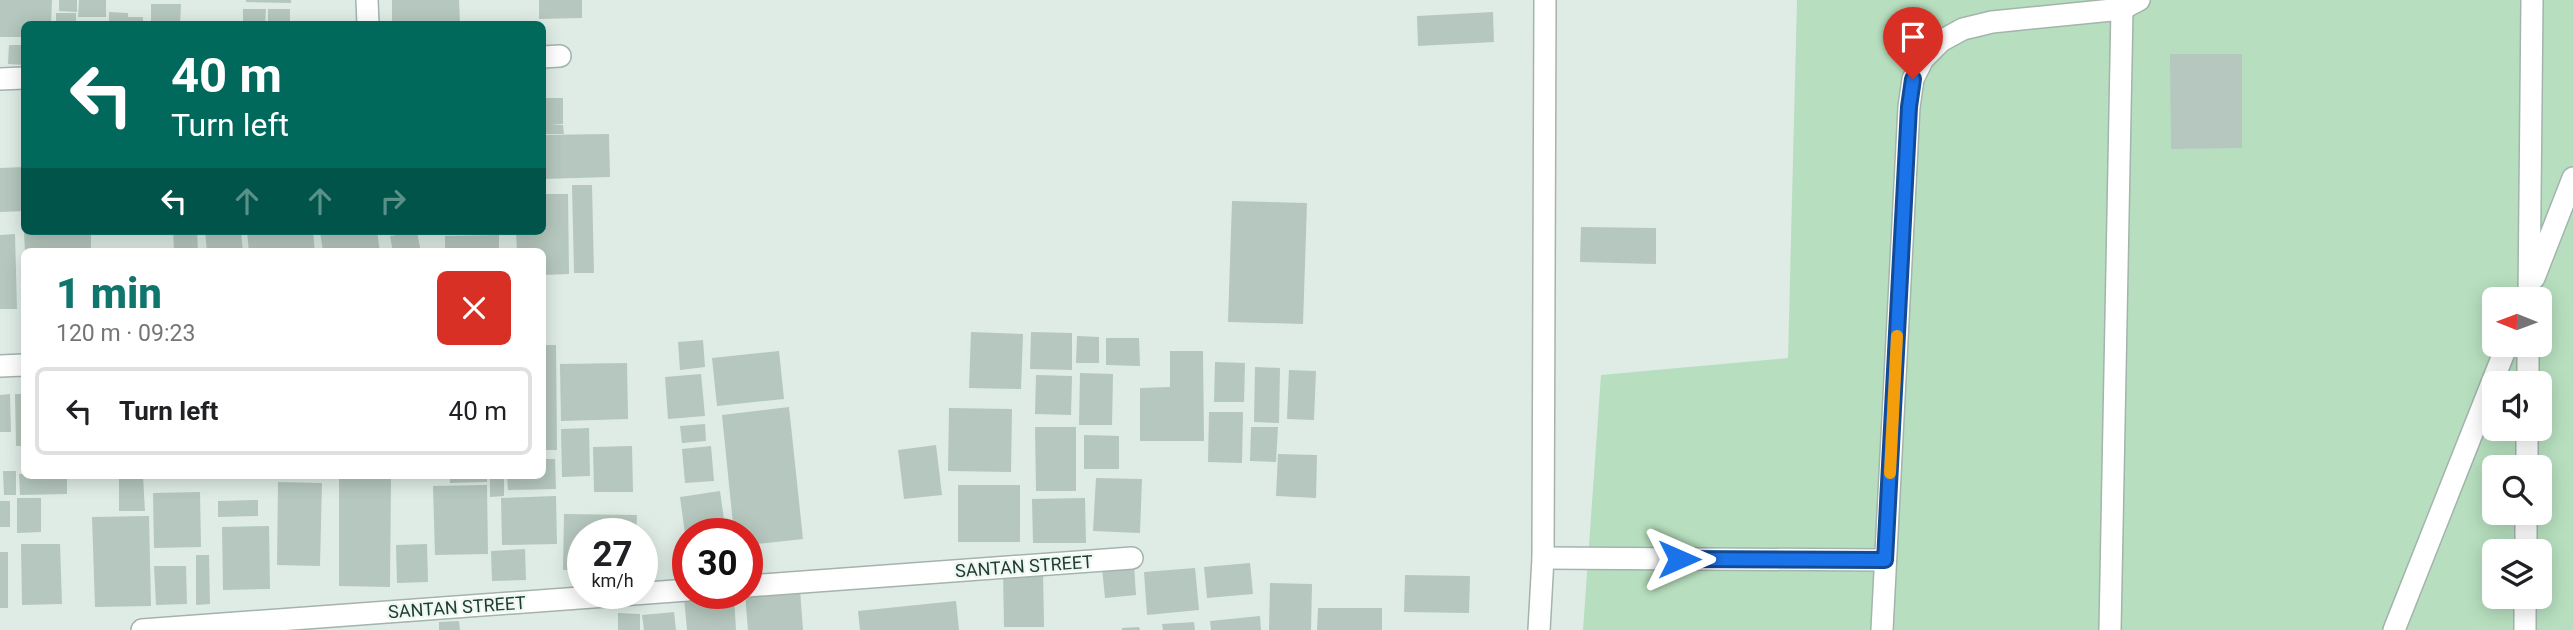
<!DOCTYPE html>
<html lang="en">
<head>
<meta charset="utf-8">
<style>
  :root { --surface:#fff; --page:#f2f2f2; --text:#202124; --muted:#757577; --line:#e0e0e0; --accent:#0f766e }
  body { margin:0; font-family:Roboto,sans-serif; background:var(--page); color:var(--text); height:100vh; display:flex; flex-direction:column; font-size:26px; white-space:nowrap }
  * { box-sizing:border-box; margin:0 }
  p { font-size:23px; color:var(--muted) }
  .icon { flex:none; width:38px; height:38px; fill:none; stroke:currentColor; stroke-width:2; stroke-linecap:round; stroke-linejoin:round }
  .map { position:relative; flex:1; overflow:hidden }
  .sheet { position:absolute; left:21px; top:248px; width:525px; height:231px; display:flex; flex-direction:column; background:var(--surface); border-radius:10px; box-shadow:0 4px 18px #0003 }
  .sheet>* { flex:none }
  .top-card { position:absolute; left:21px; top:21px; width:525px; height:214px; border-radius:10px; box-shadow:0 4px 18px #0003; background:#00695c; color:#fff; overflow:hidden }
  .needle { width:46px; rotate:271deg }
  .fabs { position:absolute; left:2482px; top:287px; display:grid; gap:14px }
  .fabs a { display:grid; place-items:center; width:70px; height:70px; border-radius:10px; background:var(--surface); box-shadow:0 4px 18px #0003; font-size:35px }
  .speed { position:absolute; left:567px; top:518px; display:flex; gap:14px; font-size:35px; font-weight:700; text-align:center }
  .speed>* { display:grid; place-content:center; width:91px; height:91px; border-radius:50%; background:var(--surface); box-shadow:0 4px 18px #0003; line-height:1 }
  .speed small { font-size:18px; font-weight:400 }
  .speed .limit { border:10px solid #d22; background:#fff; color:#111 }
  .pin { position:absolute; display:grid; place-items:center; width:60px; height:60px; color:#fff; margin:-72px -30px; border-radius:50% 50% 50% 0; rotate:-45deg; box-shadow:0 0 7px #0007 }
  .pin .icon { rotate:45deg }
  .me { position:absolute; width:77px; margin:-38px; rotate:90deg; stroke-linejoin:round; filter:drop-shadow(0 0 5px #0008) }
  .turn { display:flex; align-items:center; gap:24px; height:147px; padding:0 35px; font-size:32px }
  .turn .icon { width:91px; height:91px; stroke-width:2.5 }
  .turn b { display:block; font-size:49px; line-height:60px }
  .lanes { display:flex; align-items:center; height:66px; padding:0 35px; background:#0003; justify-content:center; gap:35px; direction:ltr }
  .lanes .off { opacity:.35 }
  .round { display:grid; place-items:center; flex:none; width:74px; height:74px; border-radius:10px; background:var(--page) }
  .headline { display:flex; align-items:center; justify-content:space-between; height:119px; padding:0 35px }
  h1 { font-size:42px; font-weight:800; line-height:52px; color:var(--accent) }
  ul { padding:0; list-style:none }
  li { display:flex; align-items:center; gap:21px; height:88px; margin:0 14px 10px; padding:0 21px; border:4px solid var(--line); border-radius:10px }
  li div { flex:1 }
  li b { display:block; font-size:26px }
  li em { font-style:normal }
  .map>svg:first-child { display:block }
  .green { fill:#b7dfbf; fill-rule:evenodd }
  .building { fill:#b5c7be }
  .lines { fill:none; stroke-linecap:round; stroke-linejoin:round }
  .street-casing { stroke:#a2b4ac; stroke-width:24 }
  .street { stroke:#fff; stroke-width:21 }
  .route-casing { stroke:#114b97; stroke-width:18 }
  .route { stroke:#1a73e8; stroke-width:12 }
  .slow { stroke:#f59e0b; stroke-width:12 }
  .labels { text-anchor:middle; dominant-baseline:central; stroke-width:5; stroke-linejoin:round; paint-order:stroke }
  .street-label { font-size:18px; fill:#1f3d33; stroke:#f0f8f4 }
</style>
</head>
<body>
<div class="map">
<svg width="2573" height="630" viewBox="0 0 2573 630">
  <rect width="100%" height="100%" fill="#dfece5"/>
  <path class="green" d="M1797 0H2573V630H1583L1601 375 1788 358ZM2494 299H2539V345H2494ZM2494 383H2539V429H2494ZM2494 467H2539V513H2494ZM2494 551H2539V597H2494Z"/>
  <g class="building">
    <path d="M0 0H52L51 24H24V37H0Z"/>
    <path d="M59 0H77V12L59 11Z"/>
    <path d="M79 0H106V17H78Z"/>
    <path d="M246 0H291V3L246 2Z"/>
    <path d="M392 0H459L460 24H392Z"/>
    <path d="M539 0H582V18L539 19Z"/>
    <path d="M151 4H181L180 24H151Z"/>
    <path d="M243 9H266L265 24H243Z"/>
    <rect x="268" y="9" width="22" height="15"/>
    <path d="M109 12 128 13V17H143V24H109Z"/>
    <path d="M1493 12 1494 42 1418 46 1417 16Z"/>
    <rect x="56" y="13" width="20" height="11"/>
    <path d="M9 45H24V65L8 64Z"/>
    <path d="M2170 54H2242V148L2171 149Z"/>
    <path d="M543 98H563V124L550 125H563L564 134H544Z"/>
    <path d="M609 134 610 177 542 179V135Z"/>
    <path d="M24 167V211L0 212V168Z"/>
    <path d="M572 185H592L594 273H574Z"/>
    <path d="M542 194H568L569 274 542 275V252H517L516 231H542Z"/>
    <path d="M1232 201 1307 203 1303 324 1228 322Z"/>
    <path d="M1581 227 1656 228V264L1580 262Z"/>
    <path d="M24 231H91V252H25Z"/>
    <path d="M173 231H197L198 252H174Z"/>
    <path d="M205 231H241L243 252H207Z"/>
    <path d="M247 231H313L315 252H249Z"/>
    <path d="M320 231H377L380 252H323Z"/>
    <path d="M417 232 421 252H393L390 236Z"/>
    <path d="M15 234 17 309H0V235Z"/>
    <path d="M499 235V252H445V236Z"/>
    <path d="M971 332 1023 334 1021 389 969 388Z"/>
    <path d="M1031 332 1072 333V370L1030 369Z"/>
    <path d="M1077 336 1099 337V363H1076Z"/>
    <path d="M1106 338H1139L1140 366 1106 365Z"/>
    <path d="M703 340 705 367 680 370 678 342Z"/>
    <path d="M542 345H556L557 450H542Z"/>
    <path d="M779 351 784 399 717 406 712 358Z"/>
    <path d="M1170 351H1203L1204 441H1140V388L1170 387Z"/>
    <path d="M1215 362 1245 363 1244 402H1214Z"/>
    <path d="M627 363 628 419 561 421 560 364Z"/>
    <path d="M1255 367 1280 368 1279 423 1254 422Z"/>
    <path d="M1289 370 1316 371 1314 420 1287 419Z"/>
    <path d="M1080 373 1113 374 1112 425H1079Z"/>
    <path d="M701 374 705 416 668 419 665 377Z"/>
    <path d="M1036 375 1072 376 1071 415 1035 414Z"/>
    <path d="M10 394 11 432H0V395Z"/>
    <path d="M15 394H24V446H16Z"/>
    <path d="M789 407 803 539 747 545V534H734L722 415Z"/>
    <path d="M949 408 1012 409 1011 472 948 471Z"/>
    <path d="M1209 412H1243L1242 463 1208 462Z"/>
    <path d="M705 424 706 441 682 443 680 426Z"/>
    <path d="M1035 427H1076V491H1036Z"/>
    <path d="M1251 427H1278L1276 462 1250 461Z"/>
    <path d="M589 428 590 476 562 477 561 429Z"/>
    <path d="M1084 435 1119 436V469H1084Z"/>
    <path d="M936 445 942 495 904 499 898 450Z"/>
    <path d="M632 446 633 492H594L593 447Z"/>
    <path d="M711 446 714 481 685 483 682 449Z"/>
    <path d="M1278 454 1317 455 1316 498 1276 496Z"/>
    <path d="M542 459H555L556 489 508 490 507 476H542Z"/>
    <path d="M3 471H16V495H4Z"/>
    <path d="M19 474H24V476H67V494L20 495Z"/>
    <path d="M119 476H143L145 511H119Z"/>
    <path d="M450 476H487V482L450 483Z"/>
    <path d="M490 476H504V496L490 497Z"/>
    <path d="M1096 478 1142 479 1140 533 1093 531Z"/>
    <path d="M339 479H391L390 587 339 586Z"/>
    <path d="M278 482 322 483 320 566 277 565Z"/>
    <path d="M487 485 488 554 435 555 433 486Z"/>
    <rect x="958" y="485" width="62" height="57"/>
    <path d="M720 491 726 534H688L686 541 680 497Z"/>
    <path d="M200 492 201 547 154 548 153 493Z"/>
    <path d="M556 496 557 544 502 545 501 498Z"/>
    <path d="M17 498H41V532L17 533Z"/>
    <path d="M1085 498 1086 543H1033L1032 499Z"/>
    <path d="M258 500V516L218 517V501Z"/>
    <rect x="0" y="501" width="10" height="26"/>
    <path d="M564 514 637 515 636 534H583V570H563Z"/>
    <path d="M149 516 151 606 95 607 92 517Z"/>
    <path d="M269 526 270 589 223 590 222 527Z"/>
    <path d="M21 544H60L62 604 22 605Z"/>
    <path d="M427 544 428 582 397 583 396 545Z"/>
    <path d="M525 549 526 580 492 581 491 551Z"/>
    <rect x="0" y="552" width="8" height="56"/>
    <path d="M196 555H209L210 604 196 605Z"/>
    <path d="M1250 563 1253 594 1207 598 1204 567Z"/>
    <path d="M1134 565 1136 595 1105 598 1102 568Z"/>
    <path d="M154 566H186L187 604 156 605Z"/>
    <path d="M1195 568 1199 610 1147 615 1144 572Z"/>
    <path d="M1043 570 1044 627H1004L1003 571Z"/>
    <path d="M1405 575 1470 576 1469 613 1404 612Z"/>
    <path d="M1270 583 1312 584 1311 630H1269Z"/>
    <path d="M800 589 803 630H748L745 594Z"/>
    <path d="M734 595 736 630H687L684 598Z"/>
    <path d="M956 601 959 630H860L858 611Z"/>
    <path d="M1318 608H1382V630H1317Z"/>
    <path d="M674 612 676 630H644L642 615Z"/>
    <path d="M618 613 640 614V630H618Z"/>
    <path d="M1260 616 1261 630H1211L1210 621Z"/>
    <path d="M459 621 460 630H439V622Z"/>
    <path d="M1194 622 1195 630H1163L1162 624Z"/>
    <path d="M1139 627 1140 630H1122V628Z"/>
  </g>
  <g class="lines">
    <defs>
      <g id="street">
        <path d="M367 0 368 24"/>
        <path d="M542 57 560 56"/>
        <path d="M0 79 24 78"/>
        <path d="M2534 278 2573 178"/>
        <path d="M2529 299 2532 0"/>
        <path d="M0 366 24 365"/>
        <path d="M2528 383V345"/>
        <path d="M2527 467V429"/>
        <path d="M2526 551V513"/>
        <path d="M1543 558 1885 560"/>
        <path d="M747 586 1132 558"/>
        <path d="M142 630 688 590"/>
        <path d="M1539 630 1543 558 1545 0"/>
        <path d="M1882 630 1909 107 1913 79 1923 59 1941 41 1963 29 1992 22 2122 9 2139 0"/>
        <path d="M2110 630 2122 9"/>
        <path d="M2394 630 2507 345"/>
        <path d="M2525 630V597"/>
      </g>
    </defs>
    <use href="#street" class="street-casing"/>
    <use href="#street" class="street"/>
  </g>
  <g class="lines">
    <defs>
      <path id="route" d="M1679 559 1885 560 1909 107 1913 79"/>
    </defs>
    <use href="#route" class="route-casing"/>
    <use href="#route" class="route"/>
    <path class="slow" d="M1890 473 1897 336"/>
  </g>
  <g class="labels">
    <g class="street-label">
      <text transform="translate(1024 566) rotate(-4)">SANTAN STREET</text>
      <text transform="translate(457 607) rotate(-4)">SANTAN STREET</text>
    </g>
  </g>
</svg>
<div class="fabs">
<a><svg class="needle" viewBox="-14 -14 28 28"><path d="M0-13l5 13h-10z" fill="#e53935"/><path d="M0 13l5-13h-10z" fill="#757577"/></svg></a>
<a><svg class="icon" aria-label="sound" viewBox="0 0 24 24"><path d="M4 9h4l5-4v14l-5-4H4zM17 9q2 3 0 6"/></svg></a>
<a><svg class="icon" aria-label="search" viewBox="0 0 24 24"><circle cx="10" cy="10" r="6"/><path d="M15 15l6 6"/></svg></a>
<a><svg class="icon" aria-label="layers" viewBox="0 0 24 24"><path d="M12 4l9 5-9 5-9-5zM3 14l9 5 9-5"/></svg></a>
</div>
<div class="speed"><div>27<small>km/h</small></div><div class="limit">30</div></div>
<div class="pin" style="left:1913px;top:79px;background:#d93025"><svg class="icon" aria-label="arrive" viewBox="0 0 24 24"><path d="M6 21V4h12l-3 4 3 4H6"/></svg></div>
<svg class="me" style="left:1679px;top:559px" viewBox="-20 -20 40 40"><path d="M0-17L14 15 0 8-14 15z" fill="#1a73e8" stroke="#fff" stroke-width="4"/></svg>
<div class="top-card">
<div class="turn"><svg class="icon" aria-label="left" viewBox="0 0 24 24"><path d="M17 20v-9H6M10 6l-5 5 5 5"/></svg><div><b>40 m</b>Turn left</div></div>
<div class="lanes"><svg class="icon" aria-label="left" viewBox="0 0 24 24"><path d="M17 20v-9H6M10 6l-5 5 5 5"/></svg><svg class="icon off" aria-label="ahead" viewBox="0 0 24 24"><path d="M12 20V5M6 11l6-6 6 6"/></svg><svg class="icon off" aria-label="ahead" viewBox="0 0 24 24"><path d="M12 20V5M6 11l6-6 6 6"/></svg><svg class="icon off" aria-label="right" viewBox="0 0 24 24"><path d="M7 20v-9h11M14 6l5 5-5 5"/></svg></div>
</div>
<section class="sheet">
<div class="headline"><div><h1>1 min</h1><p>120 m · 09:23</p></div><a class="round" style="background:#d93025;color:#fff"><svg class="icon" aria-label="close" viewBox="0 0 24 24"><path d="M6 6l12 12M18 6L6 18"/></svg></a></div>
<ul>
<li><svg class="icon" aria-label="left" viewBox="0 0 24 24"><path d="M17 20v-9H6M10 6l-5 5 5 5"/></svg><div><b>Turn left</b></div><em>40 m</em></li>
</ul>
</section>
</div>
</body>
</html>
